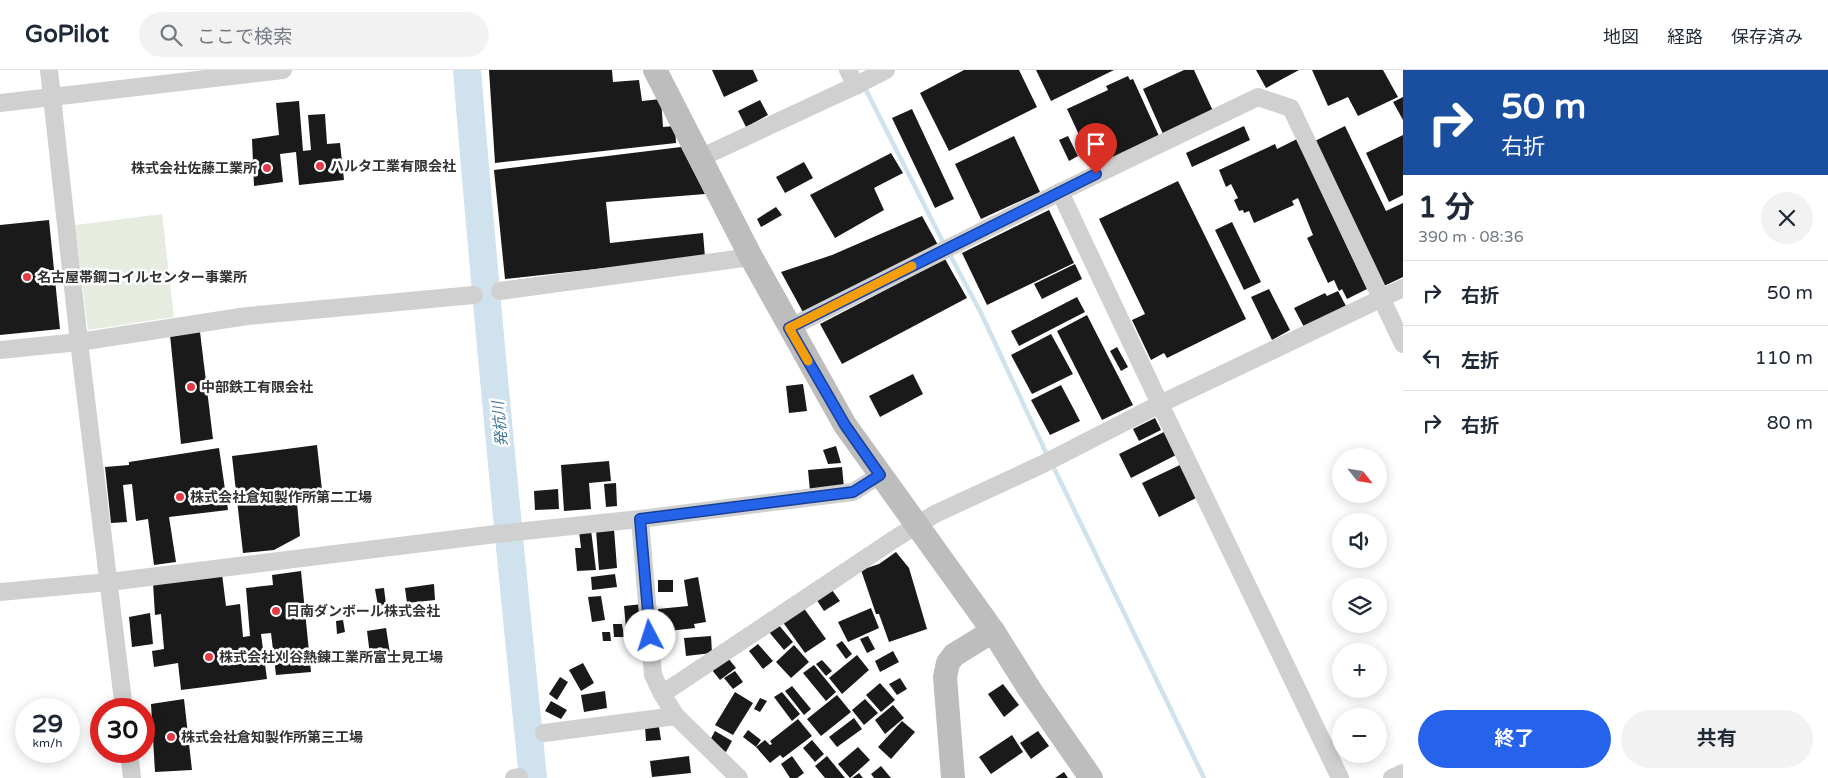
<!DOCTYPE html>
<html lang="ja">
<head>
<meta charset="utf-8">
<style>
  :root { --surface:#fff; --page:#f2f2f3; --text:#1f2937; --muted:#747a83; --line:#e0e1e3; --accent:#2563eb }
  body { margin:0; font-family:"Varela Round","Noto Sans JP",sans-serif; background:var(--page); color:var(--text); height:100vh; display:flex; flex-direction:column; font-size:19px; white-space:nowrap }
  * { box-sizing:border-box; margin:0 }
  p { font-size:16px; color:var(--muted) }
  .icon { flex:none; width:28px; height:28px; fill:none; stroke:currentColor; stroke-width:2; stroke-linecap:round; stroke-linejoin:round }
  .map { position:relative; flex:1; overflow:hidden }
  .side { display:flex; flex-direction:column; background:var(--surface); width:425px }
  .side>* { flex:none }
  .guide { background:#1a4fa0; color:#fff; overflow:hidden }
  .needle { width:32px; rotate:120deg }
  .controls { position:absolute; left:1332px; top:378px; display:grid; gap:10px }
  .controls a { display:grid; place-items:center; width:55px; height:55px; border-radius:50%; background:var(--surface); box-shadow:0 2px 12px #0003; font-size:25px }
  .speed { position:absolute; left:15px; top:628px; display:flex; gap:10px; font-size:25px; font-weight:700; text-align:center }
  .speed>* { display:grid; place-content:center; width:65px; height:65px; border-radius:50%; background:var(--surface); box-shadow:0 2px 12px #0003; line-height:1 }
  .speed small { font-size:12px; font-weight:400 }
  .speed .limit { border:8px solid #d22; background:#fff; color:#111 }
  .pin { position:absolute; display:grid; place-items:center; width:42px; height:42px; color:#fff; margin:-51px -21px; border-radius:50% 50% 50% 0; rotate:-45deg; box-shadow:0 0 5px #0007 }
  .pin .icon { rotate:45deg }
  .me { position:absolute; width:55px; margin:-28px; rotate:355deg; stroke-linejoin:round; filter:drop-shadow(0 0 4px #0008) }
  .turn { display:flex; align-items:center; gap:18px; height:105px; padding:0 15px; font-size:22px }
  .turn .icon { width:65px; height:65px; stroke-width:2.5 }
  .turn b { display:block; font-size:35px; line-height:42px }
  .round { display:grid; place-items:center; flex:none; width:52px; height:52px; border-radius:26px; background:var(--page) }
  .head { display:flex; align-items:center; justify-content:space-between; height:85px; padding:0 15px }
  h1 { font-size:30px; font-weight:700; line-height:38px }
  .cta { display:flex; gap:10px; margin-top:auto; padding:10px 15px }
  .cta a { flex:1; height:58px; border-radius:30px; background:var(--accent); color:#fff; font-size:20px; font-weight:700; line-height:58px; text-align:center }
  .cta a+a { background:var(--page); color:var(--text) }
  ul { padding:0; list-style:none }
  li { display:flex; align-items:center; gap:15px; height:65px; padding:0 15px; border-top:1px solid var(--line) }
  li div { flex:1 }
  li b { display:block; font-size:19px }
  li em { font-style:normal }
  header { display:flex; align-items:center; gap:30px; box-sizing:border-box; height:70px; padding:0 25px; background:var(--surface); border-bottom:1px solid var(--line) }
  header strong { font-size:24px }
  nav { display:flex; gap:28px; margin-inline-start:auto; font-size:18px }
  .search { width:350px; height:45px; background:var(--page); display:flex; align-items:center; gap:12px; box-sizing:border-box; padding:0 18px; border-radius:28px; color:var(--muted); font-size:19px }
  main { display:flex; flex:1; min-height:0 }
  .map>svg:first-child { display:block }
  .green { fill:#e6ecdf }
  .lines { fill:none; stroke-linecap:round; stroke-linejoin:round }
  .stream { stroke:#cfe2ee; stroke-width:4.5 }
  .river { stroke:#cfe2ee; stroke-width:28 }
  .building { fill:#1a1a1a }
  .street { stroke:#d0d0d0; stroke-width:18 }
  .secondary { stroke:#bdbdbd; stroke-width:24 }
  .route-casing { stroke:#184099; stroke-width:12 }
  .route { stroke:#2563eb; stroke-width:9 }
  .slow { stroke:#f59e0b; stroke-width:9 }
  .poi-dot { fill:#e63946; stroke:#fff; stroke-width:2 }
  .labels { text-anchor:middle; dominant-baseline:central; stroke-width:5; stroke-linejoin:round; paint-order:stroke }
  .poi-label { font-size:14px; font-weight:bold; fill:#333; stroke:#fff; text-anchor:start }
  .water-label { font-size:15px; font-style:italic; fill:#3f7597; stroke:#fff }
</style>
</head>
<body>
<header>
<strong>GoPilot</strong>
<div class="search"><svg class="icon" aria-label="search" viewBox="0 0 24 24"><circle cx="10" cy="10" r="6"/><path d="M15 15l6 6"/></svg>ここで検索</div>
<nav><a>地図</a><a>経路</a><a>保存済み</a></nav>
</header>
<main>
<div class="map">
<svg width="1403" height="708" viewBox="0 0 1403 708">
  <rect width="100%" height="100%" fill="#fff"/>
  <path class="green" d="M162 144 174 247 88 260 75 155Z"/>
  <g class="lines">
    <g class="stream">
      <path d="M864 16 945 176"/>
      <path d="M949 183 981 243 1048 387"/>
      <path d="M1052 394 1204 708"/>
    </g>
    <path class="river" d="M467 0C486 236 509 472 533 708"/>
  </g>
  <g class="building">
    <path d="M489 0H612L613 12 639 10 642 31 661 29 663 57 675 56 676 73 495 93Z"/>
    <path d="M712 0H753L758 11 724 27Z"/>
    <path d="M964 0H1019L1037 37 949 81 920 23Z"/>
    <path d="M1036 0H1114L1051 31Z"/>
    <path d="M1184 0H1194L1213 41 1163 64 1143 19Z"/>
    <path d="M1256 0H1299L1266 18Z"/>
    <path d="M1312 0H1383L1398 27 1358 46 1348 27 1328 36Z"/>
    <path d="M1128 6 1130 10 1133 9 1159 66 1094 97 1067 39 1108 20 1106 16Z"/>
    <path d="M1403 27V50L1393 32Z"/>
    <path d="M760 30 768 45 746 57 738 41Z"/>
    <path d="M299 31 303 81 311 80 308 45 325 44 327 74 340 73 344 110 299 115 296 82 280 84 283 112 254 116 252 69 279 65 276 33Z"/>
    <path d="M912 39 954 129 935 138 892 48Z"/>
    <path d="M1244 56 1250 70 1192 97 1186 83Z"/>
    <path d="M1345 56 1386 141 1403 133V207L1384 216 1315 71Z"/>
    <path d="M1403 65V125L1389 132 1366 83Z"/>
    <path d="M1014 66 1040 122 981 149 955 94Z"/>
    <path d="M1068 66 1078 86 1069 91 1059 70Z"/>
    <path d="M1297 69 1367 219 1347 229 1342 219 1339 221 1334 210 1328 213 1307 168 1313 165 1298 128 1292 131 1294 135 1254 153 1249 141 1244 143 1243 140 1239 141 1234 130 1238 128 1231 114 1226 117 1219 100 1275 74 1277 79Z"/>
    <path d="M681 77 705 124 606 132 610 173 703 163 705 187 505 209 494 100Z"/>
    <path d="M891 83 903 103 874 118 884 140 835 168 810 125Z"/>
    <path d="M804 92 813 108 785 123 776 107Z"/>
    <path d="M1178 111 1246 249 1167 288 1164 283 1151 290 1132 250 1145 244 1099 149Z"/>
    <path d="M776 137 782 145 761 157 757 149Z"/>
    <path d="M1049 140 1074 193 987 235 962 183Z"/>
    <path d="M922 146 938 175 804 244 781 202 832 185Z"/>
    <path d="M49 150 60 259 0 265V155Z"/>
    <path d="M1232 152 1261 212 1244 220 1215 160Z"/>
    <path d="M945 189 967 228 842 294 820 254Z"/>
    <path d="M1075 194 1082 209 1042 229 1034 214Z"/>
    <path d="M1269 219 1290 260 1272 270 1251 227Z"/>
    <path d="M1338 221 1346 236 1304 257 1294 238 1325 223 1327 226Z"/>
    <path d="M1077 227 1085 242 1019 276 1011 261Z"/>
    <path d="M1087 245 1133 335 1102 350 1057 261Z"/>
    <path d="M200 262 213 369 181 374 170 265Z"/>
    <path d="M1051 264 1073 304 1032 324 1011 285Z"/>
    <path d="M1117 277 1128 297 1121 301 1110 281Z"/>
    <path d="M913 304 923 324 880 347 869 326Z"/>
    <path d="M803 314 807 341 789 343 786 316Z"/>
    <path d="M1061 315 1080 351 1050 365 1031 330Z"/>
    <path d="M1155 348 1161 360 1139 371 1133 359Z"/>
    <path d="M1166 361 1178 384 1131 408 1119 384Z"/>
    <path d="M317 375 322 420 296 422 300 466 274 480 243 483 232 386Z"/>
    <path d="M836 376 841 393 828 394 823 380Z"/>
    <path d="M219 378 228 440 169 447 176 492 154 495 148 449 136 451 132 414 123 415 127 452 111 453 105 397 129 395V392Z"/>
    <path d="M609 391 611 411 589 413 591 439 564 441 561 395Z"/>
    <path d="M1182 394 1198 427 1159 447 1142 413Z"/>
    <path d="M842 397 844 418 810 421 808 400Z"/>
    <path d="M616 413 617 436 606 437 604 414Z"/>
    <path d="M558 419 559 439 535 440 534 421Z"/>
    <path d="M614 459 617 498 599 500 596 460Z"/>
    <path d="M591 460 596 500 577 501 575 478H581L579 461Z"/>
    <path d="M896 482 909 498 927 559 889 572 879 544H876L861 500 879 494Z"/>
    <path d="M301 501 311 602 276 605 271 563 261 564 267 609 181 620 178 593 154 597 152 581 164 579 161 544 155 545 153 513 222 504 226 536 240 534 243 567 250 566 246 518 273 515 272 505Z"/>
    <path d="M615 504 617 517 592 520 591 507Z"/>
    <path d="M698 507 706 552 694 554 695 558 660 562 658 539 688 536 684 510Z"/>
    <rect x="658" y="510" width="15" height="12"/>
    <path d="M434 514 435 530 407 533 405 518Z"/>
    <path d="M384 518 386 535 378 536 375 519Z"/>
    <path d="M832 520 840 531 824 541 816 529Z"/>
    <path d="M601 526 605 550 592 552 588 527Z"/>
    <path d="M643 534 644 557 626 559 624 536Z"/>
    <path d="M803 537 826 569 805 583 782 551Z"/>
    <path d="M871 538 879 558 848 572 838 552Z"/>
    <path d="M150 543 153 574 132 577 129 547Z"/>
    <path d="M343 550 345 562 337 564 336 551Z"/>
    <path d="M613 554H622L624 567H614Z"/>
    <path d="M778 554 793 572 784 580 769 562Z"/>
    <path d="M386 558 391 590 371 593 367 561Z"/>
    <path d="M602 562H610L611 571H603Z"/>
    <path d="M711 566 712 583 686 586 684 568Z"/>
    <path d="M868 566 875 579 867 583 860 569Z"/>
    <path d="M842 571 852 584 846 589 836 575Z"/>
    <path d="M758 574 773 591 763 599 749 581Z"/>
    <path d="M794 575 809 592 791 608 776 592Z"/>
    <path d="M893 581 899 592 880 602 875 591Z"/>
    <path d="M857 585 869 600 842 624 829 608Z"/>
    <path d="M728 588 736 598 720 610 712 600Z"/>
    <path d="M822 590 832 601 826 606 816 594Z"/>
    <path d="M583 593 594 613 581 621 569 600Z"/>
    <path d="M814 595 836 622 826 631 803 603Z"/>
    <path d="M735 601 743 612 733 619 724 608Z"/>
    <path d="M560 607 568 612 557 630 549 624Z"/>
    <path d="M900 608 907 619 897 625 889 614Z"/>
    <path d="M880 613 895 630 881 642 866 625Z"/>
    <path d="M1003 614 1019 635 1004 647 988 624Z"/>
    <path d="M792 616 811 639 804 645 785 621Z"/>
    <path d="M605 621 607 638 584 642 581 625Z"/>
    <path d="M735 622 753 633 733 665 715 655Z"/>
    <path d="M782 622 800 644 792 651 774 627Z"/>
    <path d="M837 625 851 642 821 666 807 649Z"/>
    <path d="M760 628 767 631 760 642 754 639Z"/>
    <path d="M184 629 192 700 155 702 151 634Z"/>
    <path d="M865 629 878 643 864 655 852 640Z"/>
    <path d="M551 631 567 640 561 649 545 641Z"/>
    <path d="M893 635 904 648 885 664 875 650Z"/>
    <path d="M854 648 862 659 837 677 829 667Z"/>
    <path d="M798 649 812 666 783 688 780 685 770 693 756 677 765 670 770 675 772 674 770 671Z"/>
    <path d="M902 651 915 662 891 689 878 677Z"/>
    <path d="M645 657H659L661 670 646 671Z"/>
    <path d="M748 660 761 670 756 677 743 667Z"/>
    <path d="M715 661 732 671 726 682 709 672Z"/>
    <path d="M1038 661 1049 676 1031 689 1020 673Z"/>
    <path d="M1012 665 1023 682 991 704 979 687Z"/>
    <path d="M812 670 824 684 815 692 803 678Z"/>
    <path d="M858 677 870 690 850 708 838 694Z"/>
    <path d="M689 686 691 703 652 707 650 691Z"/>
    <path d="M792 686 804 703 797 708H790L781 694Z"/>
    <path d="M827 686 845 708H825L815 696Z"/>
    <path d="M881 696 891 708H874L871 704Z"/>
    <path d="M1064 702 1068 708H1055Z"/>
    <path d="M859 703 863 708H852Z"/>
  </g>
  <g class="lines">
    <g class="street">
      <path d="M49 0 79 272 124 639"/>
      <path d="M848 0 856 16"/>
      <path d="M0 33 283 0"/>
      <path d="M700 88 857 15 886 0"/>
      <path d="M1060 122 1160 334 1340 708"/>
      <path d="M500 221 751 187"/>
      <path d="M789 258 1060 122 1258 27 1291 38 1403 274"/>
      <path d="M0 280 79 272 247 246 474 225"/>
      <path d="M640 449 653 605 662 624"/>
      <path d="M0 522 109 512 496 464 640 449 853 422 880 405"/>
      <path d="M544 663 676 646"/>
      <path d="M129 681 132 708"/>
      <path d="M514 708 519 707"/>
      <path d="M739 708 676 646 662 624 896 468 935 444 1043 394 1160 334 1403 218"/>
      <path d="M1392 708 1403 703"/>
    </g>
    <g class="secondary">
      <path d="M655 0 751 187 845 355 993 561 1030 620 1091 708"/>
      <path d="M953 708 945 607 948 593 954 585 993 561"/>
    </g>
  </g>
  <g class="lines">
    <defs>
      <path id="route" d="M650 566 640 449 853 422 880 405 845 355 789 258 1096 104"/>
    </defs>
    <use href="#route" class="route-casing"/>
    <use href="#route" class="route"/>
    <path class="slow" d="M808 291 789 258 912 196"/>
  </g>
  <g class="poi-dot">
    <circle cx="320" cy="96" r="5"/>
    <circle cx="267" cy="98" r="5"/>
    <circle cx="27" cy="207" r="5"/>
    <circle cx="191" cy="317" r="5"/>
    <circle cx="180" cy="427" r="5"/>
    <circle cx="276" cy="541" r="5"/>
    <circle cx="209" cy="587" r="5"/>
    <circle cx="171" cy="667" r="5"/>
  </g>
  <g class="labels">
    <g class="poi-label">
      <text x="330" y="96">ハルタ工業有限会社</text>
      <text x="257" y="98" text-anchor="end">株式会社佐藤工業所</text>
      <text x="37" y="207">名古屋帯鋼コイルセンター事業所</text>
      <text x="201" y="317">中部鉄工有限会社</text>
      <text x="190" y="427">株式会社倉知製作所第二工場</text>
      <text x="286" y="541">日南ダンボール株式会社</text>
      <text x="219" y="587">株式会社刈谷熱錬工業所富士見工場</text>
      <text x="181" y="667">株式会社倉知製作所第三工場</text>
    </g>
    <g class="water-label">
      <text transform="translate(500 354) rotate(-95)">発杭川</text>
    </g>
  </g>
</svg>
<div class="controls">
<a><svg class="needle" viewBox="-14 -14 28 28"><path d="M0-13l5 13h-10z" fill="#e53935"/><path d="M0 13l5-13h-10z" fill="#747a83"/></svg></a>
<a><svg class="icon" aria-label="sound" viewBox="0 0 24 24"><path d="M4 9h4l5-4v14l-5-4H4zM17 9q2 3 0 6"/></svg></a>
<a><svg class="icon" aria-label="layers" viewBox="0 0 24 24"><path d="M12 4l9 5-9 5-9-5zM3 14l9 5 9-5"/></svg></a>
<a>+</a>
<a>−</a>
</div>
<div class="speed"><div>29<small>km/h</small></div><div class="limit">30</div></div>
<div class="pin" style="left:1096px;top:104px;background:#d93025"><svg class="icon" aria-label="arrive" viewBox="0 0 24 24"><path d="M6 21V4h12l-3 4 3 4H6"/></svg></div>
<svg class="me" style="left:650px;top:566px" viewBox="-20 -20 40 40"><circle r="19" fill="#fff"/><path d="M0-13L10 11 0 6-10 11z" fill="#2563eb"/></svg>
</div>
<section class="side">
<div class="guide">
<div class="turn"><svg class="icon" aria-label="right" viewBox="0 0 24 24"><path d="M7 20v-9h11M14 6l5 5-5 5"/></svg><div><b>50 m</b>右折</div></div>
</div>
<div class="head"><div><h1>1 分</h1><p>390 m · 08:36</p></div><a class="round"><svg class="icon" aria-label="close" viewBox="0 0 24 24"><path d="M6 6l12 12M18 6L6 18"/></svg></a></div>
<ul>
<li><svg class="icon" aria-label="right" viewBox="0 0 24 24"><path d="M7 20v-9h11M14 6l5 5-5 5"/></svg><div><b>右折</b></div><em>50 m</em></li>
<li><svg class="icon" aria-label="left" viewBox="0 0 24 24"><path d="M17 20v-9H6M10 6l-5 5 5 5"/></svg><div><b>左折</b></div><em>110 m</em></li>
<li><svg class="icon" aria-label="right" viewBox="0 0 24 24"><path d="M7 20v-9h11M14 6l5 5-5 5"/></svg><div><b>右折</b></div><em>80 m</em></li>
</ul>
<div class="cta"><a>終了</a><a>共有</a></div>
</section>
</main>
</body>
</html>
